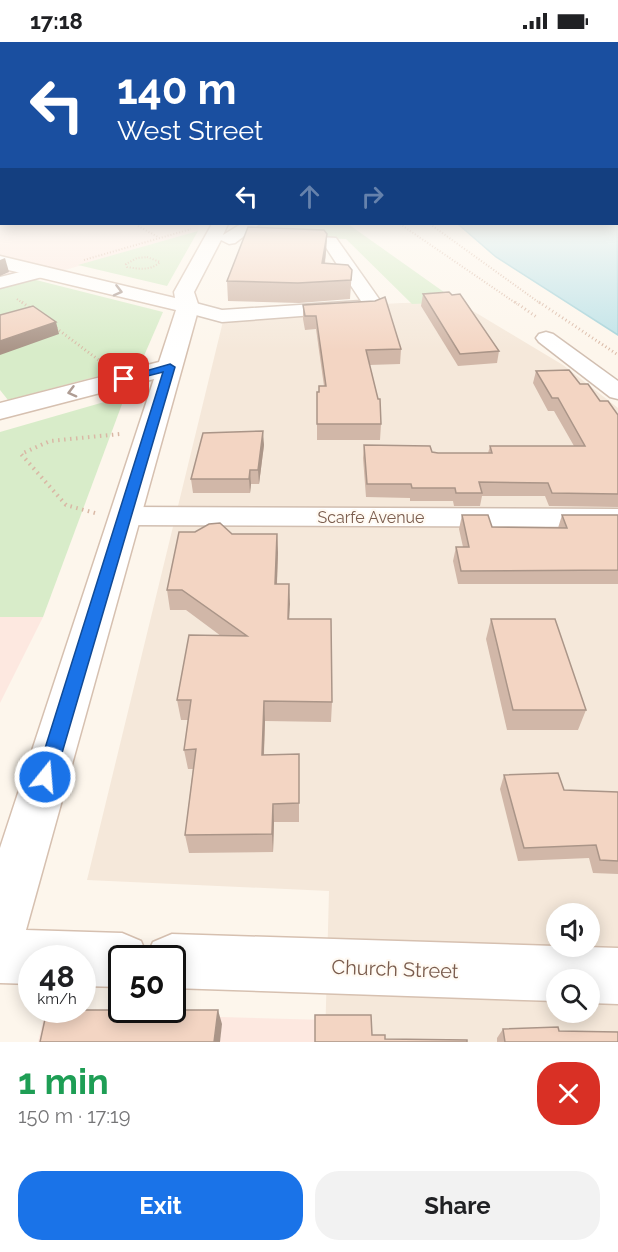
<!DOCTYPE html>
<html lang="en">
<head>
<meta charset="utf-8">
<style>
  :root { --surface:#fff; --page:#f2f2f2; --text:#202124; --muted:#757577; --accent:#1a73e8 }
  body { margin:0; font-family:Raleway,sans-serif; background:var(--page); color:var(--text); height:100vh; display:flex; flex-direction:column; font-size:22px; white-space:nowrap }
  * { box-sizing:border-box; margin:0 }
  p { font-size:20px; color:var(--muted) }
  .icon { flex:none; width:33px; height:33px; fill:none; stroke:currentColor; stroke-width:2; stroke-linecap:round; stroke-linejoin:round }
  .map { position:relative; height:1000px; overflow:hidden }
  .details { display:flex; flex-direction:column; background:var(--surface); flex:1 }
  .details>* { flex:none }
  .hud { position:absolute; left:0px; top:0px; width:618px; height:183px; box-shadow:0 3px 15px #0003; background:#1a4fa0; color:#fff; overflow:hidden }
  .tools { position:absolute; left:546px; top:861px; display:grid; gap:12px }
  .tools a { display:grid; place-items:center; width:54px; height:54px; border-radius:50%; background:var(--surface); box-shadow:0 3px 15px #0003; font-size:30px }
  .speed { position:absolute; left:18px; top:903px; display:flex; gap:12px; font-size:30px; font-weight:700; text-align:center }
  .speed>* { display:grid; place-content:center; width:78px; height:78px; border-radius:50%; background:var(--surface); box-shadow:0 3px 15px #0003; line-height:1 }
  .speed small { font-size:15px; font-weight:400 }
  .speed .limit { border:3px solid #111; border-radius:9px; background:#fff; color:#111 }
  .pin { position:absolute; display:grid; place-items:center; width:51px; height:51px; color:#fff; margin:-26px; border-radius:12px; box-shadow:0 3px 9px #0006 }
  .me { position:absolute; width:66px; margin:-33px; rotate:17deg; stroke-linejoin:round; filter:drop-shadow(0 0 4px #0008) }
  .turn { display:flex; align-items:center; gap:21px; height:126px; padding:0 18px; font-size:27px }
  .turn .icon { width:78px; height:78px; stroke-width:2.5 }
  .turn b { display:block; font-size:42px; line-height:51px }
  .lanes { display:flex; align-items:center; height:57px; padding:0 18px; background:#0003; justify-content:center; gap:30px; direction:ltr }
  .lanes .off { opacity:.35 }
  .round { display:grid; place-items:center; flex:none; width:63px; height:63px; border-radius:24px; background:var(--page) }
  .overview { display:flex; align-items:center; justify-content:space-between; height:102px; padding:0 18px }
  h1 { font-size:36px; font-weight:700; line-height:45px; color:#1e9e55 }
  .button { display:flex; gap:12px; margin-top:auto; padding:12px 18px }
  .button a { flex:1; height:69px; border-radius:24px; background:var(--accent); color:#fff; font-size:24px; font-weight:700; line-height:69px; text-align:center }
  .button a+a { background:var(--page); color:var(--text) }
  .status { display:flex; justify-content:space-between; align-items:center; height:42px; padding:0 30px; background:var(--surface); direction:ltr }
  .status svg { height:16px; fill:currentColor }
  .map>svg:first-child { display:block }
  .residential { fill:#f5e8da; fill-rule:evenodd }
  .commercial { fill:#fde8e0 }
  .green { fill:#d8ecc9 }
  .water { fill:#bfe3e8; stroke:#a5d3da; stroke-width:1.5 }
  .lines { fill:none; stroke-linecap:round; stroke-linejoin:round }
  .street-casing { stroke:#d1beb0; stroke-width:3 }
  .secondary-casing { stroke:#d6c0b0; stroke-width:3 }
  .path-far2 { stroke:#d9b8a5; stroke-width:2; stroke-dasharray:1 2; stroke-linecap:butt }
  .path-far1 { stroke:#d9b8a5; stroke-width:3; stroke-dasharray:1 3; stroke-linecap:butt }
  .path { stroke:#d9b8a5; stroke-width:4; stroke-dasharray:1.5 4.5; stroke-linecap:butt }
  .street { fill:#fff; fill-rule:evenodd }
  .secondary { fill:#fff; fill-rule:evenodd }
  .wall { fill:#d1b7a8 }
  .shaded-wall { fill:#aa9588 }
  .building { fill:#f3d5c3; stroke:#aa9588; stroke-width:1.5 }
  .oneway { stroke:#af9d94 }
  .route { fill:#1a73e8; stroke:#114b97; stroke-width:1.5 }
  .labels { text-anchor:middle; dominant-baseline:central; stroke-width:4.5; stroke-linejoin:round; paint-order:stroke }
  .street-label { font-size:16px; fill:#7a5c4d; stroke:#fffaf3 }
  .near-street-label { font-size:20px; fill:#7a5c4d; stroke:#fffaf3 }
</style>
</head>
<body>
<div class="status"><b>17:18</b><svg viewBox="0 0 49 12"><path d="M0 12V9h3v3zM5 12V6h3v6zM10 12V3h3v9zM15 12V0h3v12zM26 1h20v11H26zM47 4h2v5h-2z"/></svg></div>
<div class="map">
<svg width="618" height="1000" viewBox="0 0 618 1000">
  <rect width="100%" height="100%" fill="#fdf6ec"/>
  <path class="residential" d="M458 260 563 323 618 366V1000H325L329 849 87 838 225 271 402 261ZM556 872H590V904H556ZM556 938H590V970H556Z"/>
  <g class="commercial">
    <path d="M0 168 2 182H199L198 189 0 247Z"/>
    <path d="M0 575H43L0 661Z"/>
    <path d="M45 970 326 978 325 1000H38Z"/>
  </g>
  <g class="green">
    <path d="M259 182H348L458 260 412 262 346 197 245 194 250 185Z"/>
    <path d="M198 189 167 244 78 223Z"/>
    <path d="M32 237 163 270 140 323 8 358 0 348V247Z"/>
    <path d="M125 354 43 575H0V390Z"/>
  </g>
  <path class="water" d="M617 168 618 293 496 215 458 182H616Z"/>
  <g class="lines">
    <defs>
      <g id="street">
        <path d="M285 193 336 196 384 264 381 268 222 280 181 269 178 265 181 261 188 259 222 268 361 259 325 204 279 201 277 198 279 195Z"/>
        <path d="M40 225 46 226 49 230 46 234 0 246V235Z"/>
        <path d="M546 290 553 292 618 339V357L610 355 539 300 536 296 539 292Z"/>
        <path d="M124 465 618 467V485L124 483 114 481 110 474 114 467Z"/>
      </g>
      <path id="secondary" d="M212 182H228L223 193 241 182H260L235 201 229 202 221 198 194 250 199 265 26 888 122 891 141 899 147 913 153 900 172 892 618 906V962L590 961V938H556V959L172 946V916H122V945L82 944V916H32V942L0 941V806L154 337 0 377V361L159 320 176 268 0 226V214L175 256 174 250Z"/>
    </defs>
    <use href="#street" class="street-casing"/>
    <use href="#secondary" class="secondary-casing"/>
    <g class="path-far2">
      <path d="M400 182 517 262"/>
      <path d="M430 182 541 262"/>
      <path d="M138 184 158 195"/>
      <path d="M147 215 160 220C151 229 139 227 127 225L126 222 137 216Z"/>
      <path d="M84 218 191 187"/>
      <path d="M17 257 24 262"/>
    </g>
    <g class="path-far1">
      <path d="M22 260 31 267"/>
      <path d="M515 260 538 276"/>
      <path d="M539 260 618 313"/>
      <path d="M56 286 100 319"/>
    </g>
    <path class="path" d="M95 471 66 463 21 412 50 399 120 392"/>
    <use href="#street" class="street"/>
    <use href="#secondary" class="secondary"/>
  </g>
  <g class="wall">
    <path d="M327 192 326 210 325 222 352 228 350 257 299 261 228 259 227 239Z"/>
    <path d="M423 252 499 309 497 321 458 324 421 264Z"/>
    <path d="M303 263 401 307 400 322 369 323 381 382 380 398H317V350H319L324 344 316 287 305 288 303 277Z"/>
    <path d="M536 329 580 342 618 373V465L549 464 545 454H482L480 464H454L453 459H410V456L366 455 363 416 364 403 438 411H488L490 404H574L554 369H548L533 341Z"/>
    <path d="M264 403 259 442H251L250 451H193L191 437Z"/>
    <path d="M462 473 492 485 558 486 562 473H618V542H458L453 519 456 505H463L459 487Z"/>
    <path d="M232 492H277L278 511 277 542H289V577L332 660 331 680 265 679 264 713 299 712V780H274L273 810 189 811 185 793 193 727H188L184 708 188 678H181L177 658 221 594 186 568H170L167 548Z"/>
    <path d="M491 577 586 668 578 688H507L486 597Z"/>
    <path d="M504 733 564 748 618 750V832L593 831 589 816 518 819 500 747Z"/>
    <path d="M503 987 559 989 618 1000H497V996Z"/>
  </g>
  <g class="shaded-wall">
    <path d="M327 192 326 210 322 241V221Z"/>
    <path d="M5 216 9 230 0 234V218Z"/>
    <path d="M56 280 59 292 0 313V299Z"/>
    <path d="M263 389 264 403 259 442 258 428Z"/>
    <path d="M250 428 251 442 250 451 249 437Z"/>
    <path d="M277 492 278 511 276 562 275 542Z"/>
    <path d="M289 542 290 562 288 597V577Z"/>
    <path d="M264 659 265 679 263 732 262 713Z"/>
    <path d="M273 762 274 780 273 810 272 792Z"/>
    <path d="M218 968 222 982 220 1000H214Z"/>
  </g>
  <g class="building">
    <path d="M248 185 324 188 327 192 322 221 348 223 352 228 351 238 298 241 227 239Z"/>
    <path d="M449 250 452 253 460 252 499 309 460 312 423 252Z"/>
    <path d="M385 255 401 307 366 308 378 357H380L381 382H317V350H319V344H326L316 274H305L303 263 375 259Z"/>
    <path d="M33 264 56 280 0 299V273Z"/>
    <path d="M569 328 580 342H588L600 359H608L618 373V452L552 451 548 441 479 440 482 451H456L455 446H412L411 442H367L364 403 430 404 432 410 438 411H492L490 404H585L558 356H552L536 329Z"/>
    <path d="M263 389 258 428H250L249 437H191L203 391Z"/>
    <path d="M462 473H488L492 485 567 486 562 473H618V528L461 529 456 505H469Z"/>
    <path d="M220 481 232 492H277L275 542H289L288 577H331L332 660 264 659 262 713 299 712V761L273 762 272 792 185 793 196 707 184 708 191 658H177L189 593 247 594 182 548H167L179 490H195L209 482Z"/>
    <path d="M491 577H555L586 668H513Z"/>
    <path d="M558 731 564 748 618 750V819L600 818 596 803 524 806 504 733Z"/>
    <path d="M47 968H218L214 1000H40Z"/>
    <path d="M315 973H371L372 993H385V997L467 998V1000H315Z"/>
    <path d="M558 985 559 989 618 990V1000H505L503 987Z"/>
  </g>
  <defs><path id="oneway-chevron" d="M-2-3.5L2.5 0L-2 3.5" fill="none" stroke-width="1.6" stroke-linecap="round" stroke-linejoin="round" transform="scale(1.5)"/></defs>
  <g class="oneway">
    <use href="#oneway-chevron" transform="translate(118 249) rotate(14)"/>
    <use href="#oneway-chevron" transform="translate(72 350) rotate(165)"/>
  </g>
  <linearGradient id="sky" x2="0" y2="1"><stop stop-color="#97c7e8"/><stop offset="0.55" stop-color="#fefbf6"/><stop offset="1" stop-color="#fefbf6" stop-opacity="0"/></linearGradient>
  <rect width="618" height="308" fill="url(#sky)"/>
  <path class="route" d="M170 322 175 325 55 735 52 741 45 744 39 741 36 735 163 330 124 340 118 337Z"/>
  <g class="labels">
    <g class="street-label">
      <text x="371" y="475">Scarfe Avenue</text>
    </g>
    <g class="near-street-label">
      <text transform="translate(395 927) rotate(2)">Church Street</text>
    </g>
  </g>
</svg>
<div class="tools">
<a><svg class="icon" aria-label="sound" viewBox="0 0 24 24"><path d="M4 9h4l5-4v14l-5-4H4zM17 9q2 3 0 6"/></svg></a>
<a><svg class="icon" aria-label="search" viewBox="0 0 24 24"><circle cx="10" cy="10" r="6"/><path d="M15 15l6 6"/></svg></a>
</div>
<div class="speed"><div>48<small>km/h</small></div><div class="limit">50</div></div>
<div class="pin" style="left:124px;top:337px;background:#d93025"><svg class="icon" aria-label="arrive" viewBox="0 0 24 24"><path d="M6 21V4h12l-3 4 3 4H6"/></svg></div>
<svg class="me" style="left:45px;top:735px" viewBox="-20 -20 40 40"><circle r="17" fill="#1a73e8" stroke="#fff" stroke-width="3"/><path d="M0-11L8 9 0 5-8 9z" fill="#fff"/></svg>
<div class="hud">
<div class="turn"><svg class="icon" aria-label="left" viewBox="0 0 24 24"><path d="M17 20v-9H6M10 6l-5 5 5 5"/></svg><div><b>140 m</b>West Street</div></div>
<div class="lanes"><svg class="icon" aria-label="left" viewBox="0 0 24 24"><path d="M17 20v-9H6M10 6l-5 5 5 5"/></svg><svg class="icon off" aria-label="ahead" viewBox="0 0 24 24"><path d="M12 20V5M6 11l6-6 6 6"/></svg><svg class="icon off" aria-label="right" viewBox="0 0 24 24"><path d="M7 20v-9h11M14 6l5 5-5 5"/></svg></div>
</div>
</div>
<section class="details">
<div class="overview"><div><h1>1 min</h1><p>150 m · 17:19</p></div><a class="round" style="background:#d93025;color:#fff"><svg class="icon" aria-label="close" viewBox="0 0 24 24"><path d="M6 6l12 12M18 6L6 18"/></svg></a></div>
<div class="button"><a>Exit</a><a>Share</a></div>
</section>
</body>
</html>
